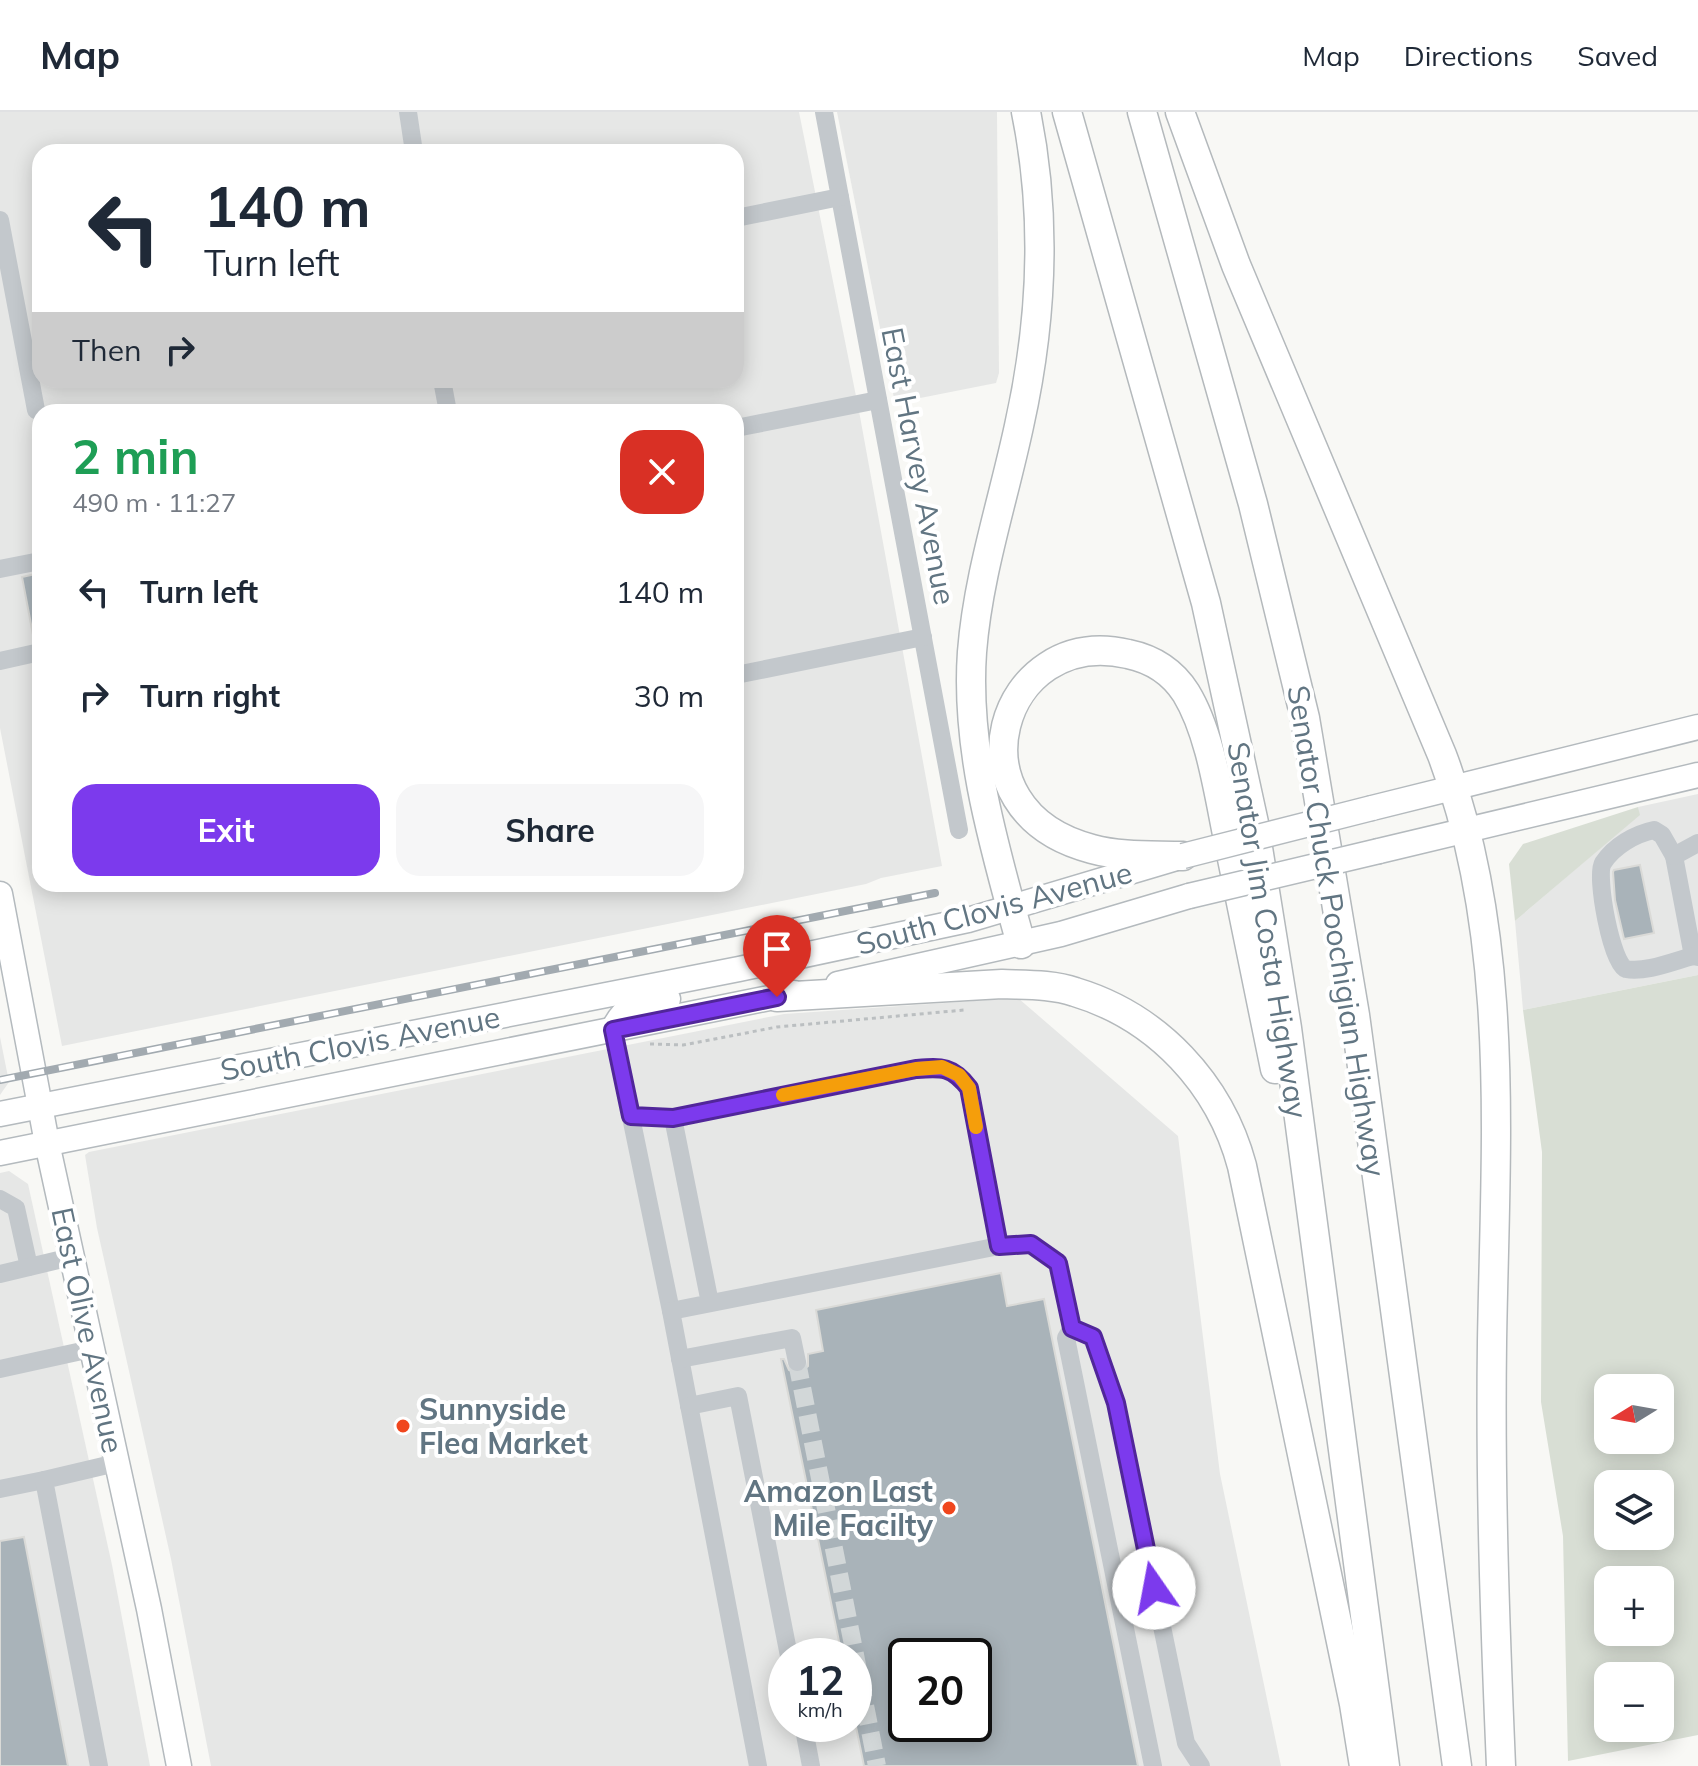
<!DOCTYPE html>
<html lang="en">
<head>
<meta charset="utf-8">
<style>
  :root { --surface:#fff; --page:#f6f6f7; --text:#1f2937; --muted:#747a83; --line:#e0e1e3; --accent:#7c3aed }
  body { margin:0; font-family:Mulish,sans-serif; background:var(--page); color:var(--text); height:100vh; display:flex; flex-direction:column; font-size:30px; white-space:nowrap }
  * { box-sizing:border-box; margin:0 }
  p { font-size:26px; color:var(--muted) }
  .icon { flex:none; width:44px; height:44px; fill:none; stroke:currentColor; stroke-width:2; stroke-linecap:round; stroke-linejoin:round }
  .map { position:relative; flex:1; overflow:hidden }
  .side { position:absolute; left:32px; top:292px; width:712px; height:488px; display:flex; flex-direction:column; background:var(--surface); border-radius:24px; box-shadow:0 4px 20px #0003 }
  .side>* { flex:none }
  .top-card { position:absolute; left:32px; top:32px; width:712px; height:244px; border-radius:24px; box-shadow:0 4px 20px #0003; background:#fff; color:var(--text); overflow:hidden }
  .needle { width:52px; rotate:259deg }
  .buttons { position:absolute; left:1594px; top:1262px; display:grid; gap:16px }
  .buttons a { display:grid; place-items:center; width:80px; height:80px; border-radius:16px; background:var(--surface); box-shadow:0 4px 20px #0003; font-size:40px }
  .speed { position:absolute; left:768px; top:1526px; display:flex; gap:16px; font-size:40px; font-weight:700; text-align:center }
  .speed>* { display:grid; place-content:center; width:104px; height:104px; border-radius:50%; background:var(--surface); box-shadow:0 4px 20px #0003; line-height:1 }
  .speed small { font-size:20px; font-weight:400 }
  .speed .limit { border:4px solid #111; border-radius:12px; background:#fff; color:#111 }
  .pin { position:absolute; display:grid; place-items:center; width:68px; height:68px; color:#fff; margin:-82px -34px; border-radius:50% 50% 50% 0; rotate:-45deg; box-shadow:0 0 8px #0007 }
  .pin .icon { rotate:45deg }
  .me { position:absolute; width:88px; margin:-44px; rotate:348deg; stroke-linejoin:round; filter:drop-shadow(0 0 6px #0008) }
  .turn { display:flex; align-items:center; gap:28px; height:168px; padding:0 40px; font-size:36px }
  .turn .icon { width:104px; height:104px; stroke-width:2.5 }
  .turn b { display:block; font-size:56px; line-height:68px }
  .then { display:flex; align-items:center; height:76px; padding:0 40px; background:#0003; gap:16px; font-size:30px }
  .round { display:grid; place-items:center; flex:none; width:84px; height:84px; border-radius:24px; background:var(--page) }
  .overview { display:flex; align-items:center; justify-content:space-between; height:136px; padding:0 40px }
  h1 { font-size:48px; font-weight:700; line-height:60px; color:#1e9e55 }
  .action { display:flex; gap:16px; margin-top:auto; padding:16px 40px }
  .action a { flex:1; height:92px; border-radius:24px; background:var(--accent); color:#fff; font-size:32px; font-weight:700; line-height:92px; text-align:center }
  .action a+a { background:var(--page); color:var(--text) }
  ul { padding:0; list-style:none }
  li { display:flex; align-items:center; gap:24px; height:104px; padding:0 40px }
  li div { flex:1 }
  li b { display:block; font-size:30px }
  li em { font-style:normal }
  header { display:flex; align-items:center; gap:48px; box-sizing:border-box; height:112px; padding:0 40px; background:var(--surface); border-bottom:2px solid var(--line) }
  header strong { font-size:38px }
  nav { display:flex; gap:44px; margin-inline-start:auto; font-size:28px }
  .map>svg:first-child { display:block }
  .built { fill:#e6e7e6; fill-rule:evenodd }
  .green { fill:#d8ded4; fill-rule:evenodd }
  .building { fill:#a9b3b9; stroke:#dadad7; stroke-width:2; fill-rule:evenodd }
  .lines { fill:none; stroke-linecap:round; stroke-linejoin:round }
  .minor-tunnel { stroke:#d2d7d8; stroke-width:18; stroke-dasharray:18 9; stroke-linecap:butt }
  .major-casing { stroke:#b4babe; stroke-width:27 }
  .highway-casing { stroke:#b4b9bc; stroke-width:31 }
  .path { stroke:#bbbfc1; stroke-width:3; stroke-dasharray:4 4; stroke-linecap:butt }
  .minor { stroke:#c3c8cc; stroke-width:18 }
  .major { stroke:#fff; stroke-width:24 }
  .highway { stroke:#fff; stroke-width:28 }
  .rail-casing { stroke:#a2aab0; stroke-width:8 }
  .rail { stroke:#fff; stroke-width:5; stroke-dasharray:15; stroke-linecap:butt }
  .major-bridge-casing { stroke:#b4babe; stroke-width:27; stroke-linecap:butt }
  .major-bridge { stroke:#fff; stroke-width:24 }
  .route-casing { stroke:#51269a; stroke-width:20 }
  .route { stroke:#7c3aed; stroke-width:14 }
  .slow { stroke:#f59e0b; stroke-width:14 }
  .poi-dot { fill:#f0461d; stroke:#fff; stroke-width:3 }
  .labels { text-anchor:middle; dominant-baseline:central; stroke-width:8; stroke-linejoin:round; paint-order:stroke }
  .street-label { font-size:30px; fill:#617582; stroke:#fff }
  .poi-label { font-size:30px; font-weight:bold; fill:#617582; stroke:#fff; text-anchor:start }
</style>
</head>
<body>
<header>
<strong>Map</strong>
<nav><a>Map</a><a>Directions</a><a>Saved</a></nav>
</header>
<div class="map">
<svg width="1698" height="1654" viewBox="0 0 1698 1654">
  <rect width="100%" height="100%" fill="#f8f8f5"/>
  <g class="built">
    <path d="M0 0H799L859 299 942 754 881 766 866 772 62 934 0 616ZM40 40H736V268H40ZM40 300H736V772H40Z"/>
    <path d="M837 0H997L999 261 996 271 895 291Z"/>
    <path d="M1698 682V863L1523 898 1515 809 1639 703 1638 695Z"/>
    <path d="M1018 886 1178 1024 1220 1362 1281 1654H211L171 1447 97 1116 85 1043 89 1040 784 902ZM786 1544H854V1612H786ZM906 1544H974V1612H906Z"/>
    <path d="M0 925 9 970 0 983Z"/>
    <path d="M9 1059 28 1072 112 1453 150 1654H0V1061Z"/>
  </g>
  <g class="green">
    <path d="M1638 695 1640 703 1515 809 1509 752 1523 732Z"/>
    <path d="M1698 863V1623L1568 1649 1563 1424 1541 1290 1542 1040 1523 898ZM1608 1276H1660V1328H1608ZM1608 1372H1660V1424H1608ZM1608 1468H1660V1520H1608ZM1608 1564H1660V1616H1608Z"/>
  </g>
  <g class="building">
    <path d="M40 461V527L34 528 22 465Z"/>
    <path d="M1640 753 1654 821 1624 827 1615 788 1613 760 1614 758Z"/>
    <path d="M1001 1161 1007 1194 1044 1187 1138 1654H864L854 1605V1544H842L781 1247H784L789 1258 799 1262 808 1254V1242L823 1239 816 1198ZM906 1544H974V1612H906Z"/>
    <path d="M24 1425 68 1654H0V1429Z"/>
  </g>
  <g class="lines">
    <path class="minor-tunnel" d="M797 1250 877 1654"/>
    <defs>
      <g id="major">
        <path d="M1372 696 1698 615"/>
        <path d="M1379 739 1698 663"/>
        <path d="M0 782 47 1031 149 1497 179 1654"/>
        <path d="M838 872 1061 822 1189 784"/>
        <path d="M613 918C625 890 642 892 668 887"/>
        <path d="M0 1002 739 857 968 808 1173 747"/>
        <path d="M0 1041 794 881"/>
      </g>
      <g id="highway">
        <path d="M1067 0 1206 491 1254 711 1287 916 1385 1654"/>
        <path d="M1142 0 1253 392 1305 606 1355 903 1457 1654"/>
        <path d="M1180 0 1236 153 1442 643C1512 828 1495 1036 1492 1230 1490 1372 1495 1513 1501 1654"/>
        <path d="M1183 744C1153 743 1121 745 1092 737 943 698 1000 512 1128 542 1152 547 1172 559 1186 581 1211 622 1219 685 1229 732 1244 807 1260 882 1275 957"/>
        <path d="M1021 832C995 737 965 639 972 540 978 463 1003 389 1019 314 1042 211 1047 103 1026 0"/>
        <path d="M777 885 1002 872C1026 873 1052 872 1075 880 1158 905 1220 972 1242 1054L1354 1592 1364 1654"/>
      </g>
    </defs>
    <use href="#major" class="major-casing"/>
    <use href="#highway" class="highway-casing"/>
    <path class="path" d="M650 932 683 933 777 915 964 898"/>
    <g class="minor">
      <path d="M408 0 414 40"/>
      <path d="M824 0 959 718"/>
      <path d="M736 106 840 85"/>
      <path d="M0 108 36 298"/>
      <path d="M442 268 448 300"/>
      <path d="M736 316 878 288"/>
      <path d="M0 457 40 449"/>
      <path d="M0 549 40 540"/>
      <path d="M736 563 923 525"/>
      <path d="M1698 731 1674 744 1693 844 1698 845"/>
      <path d="M1674 744 1662 723 1654 718C1635 722 1614 734 1603 751 1595 764 1612 853 1626 857 1645 861 1674 849 1693 844"/>
      <path d="M613 918 671 1199 758 1654"/>
      <path d="M631 1004 673 1006"/>
      <path d="M0 1087 16 1096 29 1155"/>
      <path d="M999 1134 1031 1132 1058 1151 1072 1216"/>
      <path d="M0 1162 71 1145"/>
      <path d="M671 1199 999 1134 969 976C952 954 942 955 916 957L673 1006 710 1191"/>
      <path d="M680 1247 792 1226 797 1250"/>
      <path d="M0 1257 91 1237"/>
      <path d="M689 1294 738 1284 789 1544"/>
      <path d="M0 1377 44 1368"/>
      <path d="M803 1612 811 1654"/>
      <path d="M99 1654 44 1368 116 1351"/>
      <path d="M1153 1654 1066 1226 1072 1216 1093 1225 1116 1291 1186 1631 1201 1654"/>
    </g>
    <use href="#major" class="major"/>
    <use href="#highway" class="highway"/>
    <defs>
      <path id="rail" d="M0 968 935 781"/>
    </defs>
    <use href="#rail" class="rail-casing"/>
    <use href="#rail" class="rail"/>
    <defs>
      <g id="major-bridge">
        <path d="M1183 744 1372 696"/>
        <path d="M1189 784 1379 739"/>
      </g>
    </defs>
    <use href="#major-bridge" class="major-bridge-casing"/>
    <use href="#major-bridge" class="major-bridge"/>
  </g>
  <g class="lines">
    <defs>
      <path id="route" d="M777 885 613 918 631 1004 673 1006 916 957C942 955 952 954 969 976L999 1134 1031 1132 1058 1151 1072 1216 1093 1225 1116 1291 1154 1476"/>
    </defs>
    <use href="#route" class="route-casing"/>
    <use href="#route" class="route"/>
    <path class="slow" d="M783 983 916 957 942 955 959 963 969 976 976 1015"/>
  </g>
  <g class="poi-dot">
    <circle cx="403" cy="1314" r="8"/>
    <circle cx="949" cy="1396" r="8"/>
  </g>
  <g class="labels">
    <g class="street-label">
      <text transform="translate(919 354) rotate(79)">East Harvey Avenue</text>
      <text transform="translate(994 796) rotate(-15)">South Clovis Avenue</text>
      <text transform="translate(1268 818) rotate(81)">Senator Jim Costa Highway</text>
      <text transform="translate(1337 819) rotate(81)">Senator Chuck Poochigian Highway</text>
      <text transform="translate(360 931) rotate(-11)">South Clovis Avenue</text>
      <text transform="translate(88 1218) rotate(78)">East Olive Avenue</text>
    </g>
    <g class="poi-label">
      <text x="419" y="1297">Sunnyside<tspan x="419" dy="34">Flea Market</tspan></text>
      <text x="933" y="1379" text-anchor="end">Amazon Last<tspan x="933" dy="34">Mile Facilty</tspan></text>
    </g>
  </g>
</svg>
<div class="buttons">
<a><svg class="needle" viewBox="-14 -14 28 28"><path d="M0-13l5 13h-10z" fill="#e53935"/><path d="M0 13l5-13h-10z" fill="#747a83"/></svg></a>
<a><svg class="icon" aria-label="layers" viewBox="0 0 24 24"><path d="M12 4l9 5-9 5-9-5zM3 14l9 5 9-5"/></svg></a>
<a>+</a>
<a>−</a>
</div>
<div class="speed"><div>12<small>km/h</small></div><div class="limit">20</div></div>
<div class="pin" style="left:777px;top:885px;background:#d93025"><svg class="icon" aria-label="arrive" viewBox="0 0 24 24"><path d="M6 21V4h12l-3 4 3 4H6"/></svg></div>
<svg class="me" style="left:1154px;top:1476px" viewBox="-20 -20 40 40"><circle r="19" fill="#fff"/><path d="M0-13L10 11 0 6-10 11z" fill="#7c3aed"/></svg>
<div class="top-card">
<div class="turn"><svg class="icon" aria-label="left" viewBox="0 0 24 24"><path d="M17 20v-9H6M10 6l-5 5 5 5"/></svg><div><b>140 m</b>Turn left</div></div>
<div class="then">Then<svg class="icon" aria-label="right" viewBox="0 0 24 24"><path d="M7 20v-9h11M14 6l5 5-5 5"/></svg></div>
</div>
<section class="side">
<div class="overview"><div><h1>2 min</h1><p>490 m · 11:27</p></div><a class="round" style="background:#d93025;color:#fff"><svg class="icon" aria-label="close" viewBox="0 0 24 24"><path d="M6 6l12 12M18 6L6 18"/></svg></a></div>
<ul>
<li><svg class="icon" aria-label="left" viewBox="0 0 24 24"><path d="M17 20v-9H6M10 6l-5 5 5 5"/></svg><div><b>Turn left</b></div><em>140 m</em></li>
<li><svg class="icon" aria-label="right" viewBox="0 0 24 24"><path d="M7 20v-9h11M14 6l5 5-5 5"/></svg><div><b>Turn right</b></div><em>30 m</em></li>
</ul>
<div class="action"><a>Exit</a><a>Share</a></div>
</section>
</div>
</body>
</html>
